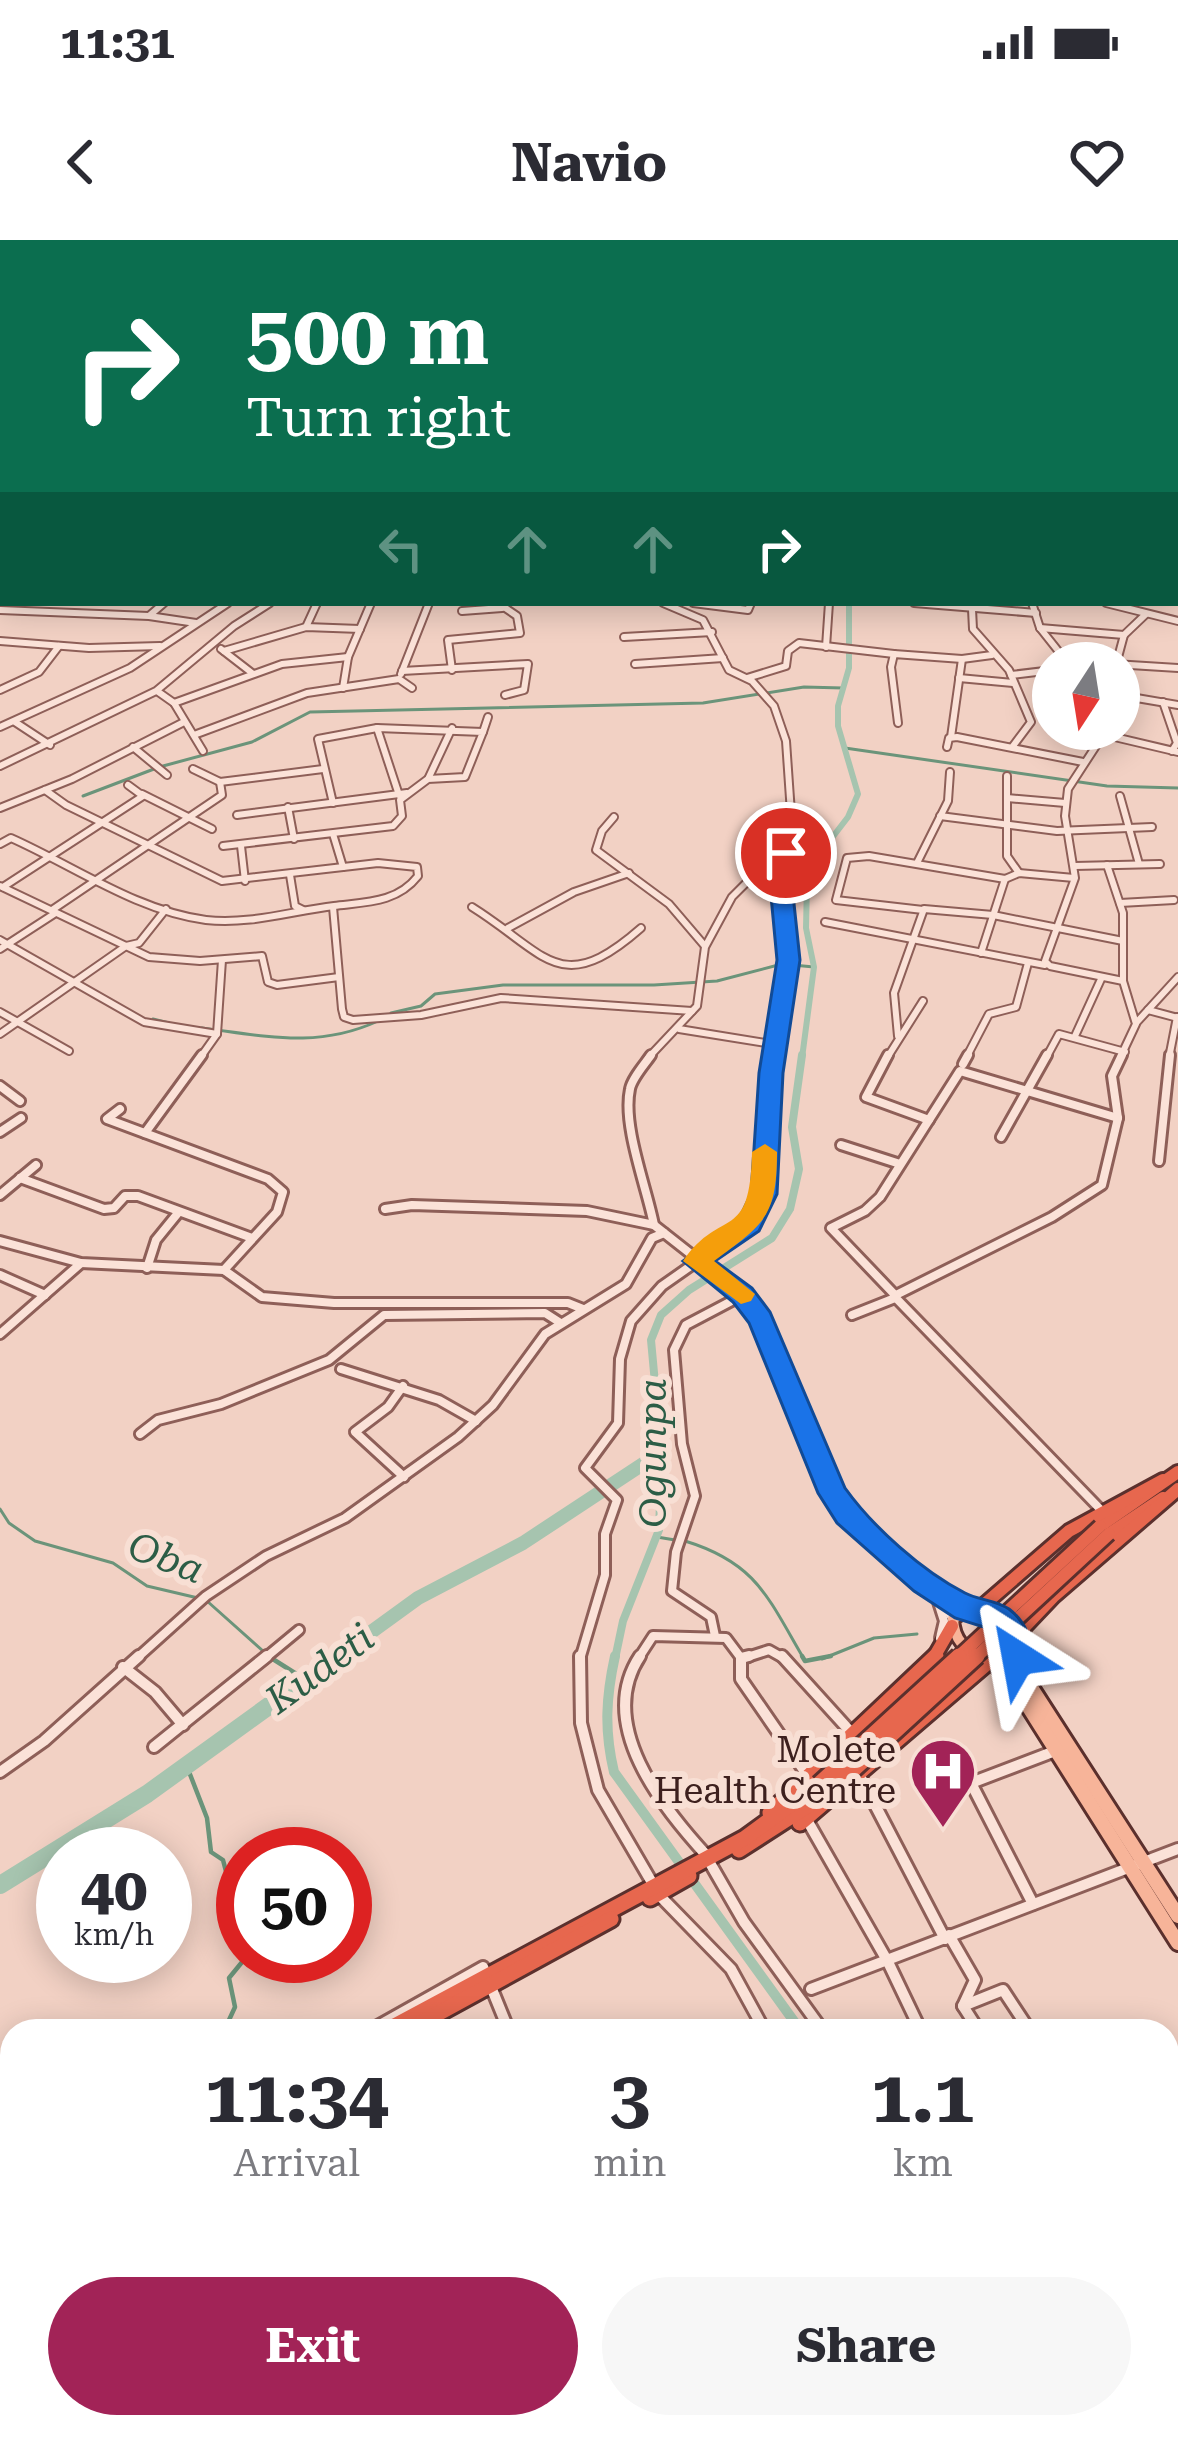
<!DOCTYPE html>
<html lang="en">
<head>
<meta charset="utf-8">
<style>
  :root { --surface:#fff; --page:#f7f7f7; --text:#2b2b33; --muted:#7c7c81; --accent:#a22357 }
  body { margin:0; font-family:"Roboto Serif",serif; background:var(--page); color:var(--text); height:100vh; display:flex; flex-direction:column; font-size:45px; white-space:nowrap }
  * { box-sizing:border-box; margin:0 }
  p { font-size:39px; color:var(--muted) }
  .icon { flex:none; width:66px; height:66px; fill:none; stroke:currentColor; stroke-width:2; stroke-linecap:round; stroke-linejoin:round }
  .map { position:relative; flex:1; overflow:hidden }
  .details { position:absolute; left:0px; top:1779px; width:1179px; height:420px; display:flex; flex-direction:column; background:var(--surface); border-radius:36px 36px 0 0; box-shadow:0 6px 30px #0003 }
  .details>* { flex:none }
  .banner { position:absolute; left:0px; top:0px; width:1179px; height:366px; box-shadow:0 6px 30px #0003; background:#0b6e4f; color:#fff; overflow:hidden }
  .needle { width:78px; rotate:192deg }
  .controls { position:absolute; left:1032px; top:402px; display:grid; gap:24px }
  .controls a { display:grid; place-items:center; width:108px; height:108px; border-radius:50%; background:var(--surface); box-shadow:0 6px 30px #0003; font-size:60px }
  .speed { position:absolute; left:36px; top:1587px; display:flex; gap:24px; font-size:60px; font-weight:700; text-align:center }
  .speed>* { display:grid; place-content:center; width:156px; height:156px; border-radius:50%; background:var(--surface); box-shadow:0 6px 30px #0003; line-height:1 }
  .speed small { font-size:30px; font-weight:400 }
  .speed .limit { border:18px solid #d22; background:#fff; color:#111 }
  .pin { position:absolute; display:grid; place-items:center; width:102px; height:102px; color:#fff; margin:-51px; border:6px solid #fff; border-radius:50%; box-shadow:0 3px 12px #0007 }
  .me { position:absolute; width:132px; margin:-66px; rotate:326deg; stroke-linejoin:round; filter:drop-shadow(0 0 9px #0008) }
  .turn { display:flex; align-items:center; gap:42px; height:252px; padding:0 48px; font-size:54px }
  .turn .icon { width:156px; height:156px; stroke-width:2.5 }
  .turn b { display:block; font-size:84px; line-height:102px }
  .lanes { display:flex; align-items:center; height:114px; padding:0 48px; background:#0003; justify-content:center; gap:60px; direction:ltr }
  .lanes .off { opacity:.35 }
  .eta { display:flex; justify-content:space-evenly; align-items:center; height:204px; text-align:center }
  .eta b { font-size:72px; font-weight:700; line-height:84px }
  .cta { display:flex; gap:24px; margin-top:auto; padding:24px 48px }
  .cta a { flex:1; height:138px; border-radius:72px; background:var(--accent); color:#fff; font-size:48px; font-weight:700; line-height:138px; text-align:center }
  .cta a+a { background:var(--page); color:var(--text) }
  .status { display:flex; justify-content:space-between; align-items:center; height:84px; padding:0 60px; background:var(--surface); direction:ltr }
  .status svg { height:33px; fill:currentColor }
  header { display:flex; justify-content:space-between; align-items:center; height:156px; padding:0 48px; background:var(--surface); font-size:54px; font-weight:700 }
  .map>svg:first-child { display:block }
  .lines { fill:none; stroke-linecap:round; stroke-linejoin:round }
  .stream-far1 { stroke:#6b947a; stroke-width:3 }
  .stream { stroke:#6b947a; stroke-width:4.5 }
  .canal-far2 { stroke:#a6c4af; stroke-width:6 }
  .canal-far1 { stroke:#a6c4af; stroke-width:8 }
  .canal { stroke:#a6c4af; stroke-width:10 }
  .river-far1 { stroke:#a6c4af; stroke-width:14 }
  .river { stroke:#a6c4af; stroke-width:18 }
  .minor-far3-casing { stroke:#8e5f58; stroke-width:8 }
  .minor-far2-casing { stroke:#8e5f58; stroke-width:10 }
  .minor-far1-casing { stroke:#8e5f58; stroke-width:14 }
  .minor-casing { stroke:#8e5f58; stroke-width:16 }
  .major-far1-casing { stroke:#5b302d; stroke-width:16 }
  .major-casing { stroke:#5b302d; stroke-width:20 }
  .highway-far1-casing { stroke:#5b302d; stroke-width:18 }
  .highway-casing { stroke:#5b302d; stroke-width:21 }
  .minor-far3 { stroke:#fbe2d8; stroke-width:4.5 }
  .minor-far2 { stroke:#fbe2d8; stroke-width:6 }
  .minor-far1 { stroke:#fbe2d8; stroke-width:8 }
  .minor { stroke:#fbe2d8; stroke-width:10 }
  .major-far1 { stroke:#f7b499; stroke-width:10 }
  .major { stroke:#f7b499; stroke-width:14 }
  .highway-far1 { stroke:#e7674e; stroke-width:12 }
  .highway { stroke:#e7674e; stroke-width:15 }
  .highway-bridge-far1-casing { stroke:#5b302d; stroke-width:18; stroke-linecap:butt }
  .highway-bridge-casing { stroke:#5b302d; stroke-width:21; stroke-linecap:butt }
  .highway-bridge-far1 { stroke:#e7674e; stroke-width:12 }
  .highway-bridge { stroke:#e7674e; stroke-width:15 }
  .route { fill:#1a73e8; stroke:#114b97; stroke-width:3 }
  .slow { fill:#f59e0b }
  .labels { text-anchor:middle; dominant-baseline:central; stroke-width:12; stroke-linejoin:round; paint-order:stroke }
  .poi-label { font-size:36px; fill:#3d201e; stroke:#f8dfd4; text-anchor:end }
  .water-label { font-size:39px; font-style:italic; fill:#2c5d46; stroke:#f8dfd4 }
</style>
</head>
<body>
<div class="status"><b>11:31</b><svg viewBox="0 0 49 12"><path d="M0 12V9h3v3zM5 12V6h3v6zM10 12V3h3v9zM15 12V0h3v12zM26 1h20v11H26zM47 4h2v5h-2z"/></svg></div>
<header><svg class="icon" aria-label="back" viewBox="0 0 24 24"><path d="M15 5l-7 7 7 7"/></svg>Navio<svg class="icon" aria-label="heart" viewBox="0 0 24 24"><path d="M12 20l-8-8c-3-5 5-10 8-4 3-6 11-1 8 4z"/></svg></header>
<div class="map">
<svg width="1178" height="2199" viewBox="0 0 1178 2199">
  <rect width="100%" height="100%" fill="#f2d1c4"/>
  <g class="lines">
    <g class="stream-far1">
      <path d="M441 0 448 3"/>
      <path d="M889 0 934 3"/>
      <path d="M845 508 1107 546 1178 548"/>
      <path d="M163 526 252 502 310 472 703 463 804 447 843 448"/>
      <path d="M83 556 154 529"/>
      <path d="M391 773 421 766 435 754 503 745H654L717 741 782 724 814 727"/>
      <path d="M153 779 169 783"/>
      <path d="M202 788C266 796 317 809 378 781"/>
      <path d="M0 1269 9 1283 35 1301 113 1323 147 1346 198 1358"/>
      <path d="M657 1297 675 1300"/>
      <path d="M685 1301C757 1323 768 1358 804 1419"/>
      <path d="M207 1361 272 1419"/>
      <path d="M822 1419 874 1398 917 1394"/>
    </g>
    <g class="stream">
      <path d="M268 1416 306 1440"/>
      <path d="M802 1416 805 1421 831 1416"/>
      <path d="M186 1524 207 1578 211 1612 223 1620 228 1639 243 1660"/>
      <path d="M224 1791 235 1767 229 1738 247 1716"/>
    </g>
    <path class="canal-far2" d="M802 818 814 727 806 688 807 643 815 620 848 577 858 554 838 486V466L849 428V363"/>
    <path class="canal-far1" d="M615 1419 623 1381 659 1290 660 1264 646 1222 658 1176 651 1100 661 1075 689 1050 772 998 790 969 799 929 792 887 802 815"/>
    <g class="canal">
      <path d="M615 1416C606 1457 604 1490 614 1532L801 1791"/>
      <path d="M1088 2187 1095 2199"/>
    </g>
    <path class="river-far1" d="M334 1419 418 1358 523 1303 646 1222"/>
    <path class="river" d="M0 1645 147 1554 338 1416"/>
    <defs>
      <g id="minor-far3">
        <path d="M358 0 376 3"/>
        <path d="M606 0 617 3"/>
        <path d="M785 1 805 3"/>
        <path d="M90 3H97"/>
        <path d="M632 3 636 0"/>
        <path d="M1176 263 1178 257"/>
      </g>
      <g id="minor-far2">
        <path d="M693 363 748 370 751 363"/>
        <path d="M914 363 1036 373"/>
        <path d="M1032 363 1040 388 1067 422"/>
        <path d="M1106 363 1178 381"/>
        <path d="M972 369 973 389 1009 430 1031 482 1013 506"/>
        <path d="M0 370 149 376 196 383"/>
        <path d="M462 371 502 368"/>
        <path d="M150 375 164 363"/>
        <path d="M306 387 317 363"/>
        <path d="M1040 388 1124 395"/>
        <path d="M624 397 712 392"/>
        <path d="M0 401 89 408 160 406"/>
        <path d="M826 407 829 363"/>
        <path d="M221 409 252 433"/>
        <path d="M224 411 306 387 360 389"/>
        <path d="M1066 421 1178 428"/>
        <path d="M1117 421 1124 395 1146 374"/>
        <path d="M635 424 723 418"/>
        <path d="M452 430 448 400 520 393 517 376 498 363"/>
        <path d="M402 431 528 424 524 450 505 455"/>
        <path d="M401 434 429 363"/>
        <path d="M1011 435 1053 430"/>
        <path d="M747 438 786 426 788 411 799 403 894 414"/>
        <path d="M959 438 1013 443"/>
        <path d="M343 448 348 417 371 363"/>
        <path d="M0 450 39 432 59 406"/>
        <path d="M157 451 174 463 203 511"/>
        <path d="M1119 455 1178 465"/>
        <path d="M1163 462 1177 503 1172 511"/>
        <path d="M174 463 282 424 348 417"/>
        <path d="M15 482 50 505"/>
        <path d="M898 483 891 427 894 414 962 419 992 415"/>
        <path d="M0 487 130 428 228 363"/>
        <path d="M377 488 399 555"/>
        <path d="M1107 489 1068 549 1065 576 1075 638 1045 721 1050 726 1123 741 1136 784 1120 818"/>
        <path d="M483 492 488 477"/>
        <path d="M194 495 307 453 399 439 412 448"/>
        <path d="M1106 495 1178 512"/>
        <path d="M951 497 962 419"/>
        <path d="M133 507 167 535"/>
        <path d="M947 507 949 498 957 497 1083 522"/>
        <path d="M0 526 156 451 234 386 270 363"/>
        <path d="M193 529 220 542 323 529"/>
        <path d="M1007 536V616L1019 633"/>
        <path d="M429 537 452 488"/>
        <path d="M142 554 212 589"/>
        <path d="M1120 556 1139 624"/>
        <path d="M1007 558 1065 563"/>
        <path d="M288 567 294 599"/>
        <path d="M0 568 72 539 184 482"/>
        <path d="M237 575 407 553"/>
        <path d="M940 576 1057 591 1152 587"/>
        <path d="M614 577 602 591 596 610 669 664 704 705"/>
        <path d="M333 594 343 627"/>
        <path d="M0 604 11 598C74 626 137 671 206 680 249 685 292 671 334 666 366 662 397 663 418 636L417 627 378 623 222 641 66 565 45 550"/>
        <path d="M223 606 393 586 402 576 400 560 428 539 465 537 483 492 377 488 318 499 333 563"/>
        <path d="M241 606 245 641"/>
        <path d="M917 623 948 561 950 532"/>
        <path d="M1107 625 1123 673V741"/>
        <path d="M1075 626 1160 624"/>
        <path d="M290 635 295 666 303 670"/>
        <path d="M0 646 149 717 200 721 262 716 268 742 277 745 339 737"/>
        <path d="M3 647 143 556 128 545"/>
        <path d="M1120 663 1174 660"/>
        <path d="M333 667 342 769 344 777 353 780 421 775 501 758 692 771"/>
        <path d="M472 667C547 714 560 759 641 688"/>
        <path d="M52 670 222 555 220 542"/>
        <path d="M923 670 836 660 847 618 869 616 1005 639 1019 633 1074 638"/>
        <path d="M825 682 1045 725"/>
        <path d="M508 688 574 652 629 633"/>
        <path d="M0 700 144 782 217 794"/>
        <path d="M0 709 54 674"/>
        <path d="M981 713 1005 639"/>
        <path d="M1148 770 1178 778"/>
        <path d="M0 772 69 811"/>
        <path d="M1137 782 1178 737"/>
        <path d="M679 789 778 805"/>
        <path d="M0 794 126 706 139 703 166 669"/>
        <path d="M898 796 894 753 924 669 993 675 1123 701"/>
        <path d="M1075 796 1102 737"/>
        <path d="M200 818 217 794 222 720"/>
        <path d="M648 818 697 766 705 707 732 657 772 617 791 573 786 501 774 466 752 441 729 430 703 380 663 363"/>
        <path d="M773 818 789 720 781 645 792 618 775 611"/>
        <path d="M887 818 923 761"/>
        <path d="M966 818 989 774 1016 767 1028 723"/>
        <path d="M1046 818 1059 794 1125 812"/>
        <path d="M1169 818 1177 777"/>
      </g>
      <g id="minor-far1">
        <path d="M651 815C645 824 632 838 630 849 622 886 647 948 654 985L743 1055 761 1079 832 1253 865 1293 942 1355 940 1361 953 1379"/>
        <path d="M888 815 866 857 929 880"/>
        <path d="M963 824 968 815"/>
        <path d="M0 846 20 861"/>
        <path d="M120 869 107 879 268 939 283 952 277 972 224 1030"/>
        <path d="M0 892 21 878"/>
        <path d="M145 893 202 815"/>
        <path d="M1001 897 1047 815"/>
        <path d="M841 905 900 924"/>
        <path d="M1159 921 1170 815"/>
        <path d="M20 938 104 969 114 968 125 956H138L252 998"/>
        <path d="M0 955 36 925"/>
        <path d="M385 969 412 965 587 971 654 985"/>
        <path d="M0 1001 81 1023 224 1030 262 1057 334 1063H568L583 1069"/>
        <path d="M147 1028 156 1000 178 973"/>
        <path d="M0 1035 45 1055"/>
        <path d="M895 1055 831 988 865 971 880 957 960 831 1118 878"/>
        <path d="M852 1075 895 1058"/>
        <path d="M0 1094 80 1024"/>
        <path d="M341 1129 439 1160 476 1181"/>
        <path d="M403 1146 388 1167 355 1192 404 1237"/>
        <path d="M140 1194 158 1180 221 1164 329 1120 384 1075 545 1073 559 1082"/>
        <path d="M1101 1270 894 1056 1052 977 1102 945 1118 878 1112 836 1122 815"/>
        <path d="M941 1353 965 1369"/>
        <path d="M938 1362 944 1381 940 1398"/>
        <path d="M715 1396 711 1377 672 1351 676 1312 695 1256 682 1204 674 1110 686 1085 743 1055"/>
        <path d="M136 1419 206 1356 266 1316 345 1278 458 1197 493 1165 545 1094 626 1044 652 998 664 993"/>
        <path d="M264 1419 299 1390"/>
        <path d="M580 1419 605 1335V1294L617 1260 585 1228 618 1183 620 1119 631 1081 662 1046 749 985 762 961 774 815"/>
        <path d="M638 1419 653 1396 726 1398 741 1418"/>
        <path d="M741 1419 769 1410 785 1419"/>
      </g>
      <g id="minor">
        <path d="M580 1416 581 1483 598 1550 654 1646"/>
        <path d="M640 1416C595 1484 662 1567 707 1616"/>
        <path d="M749 1416 741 1418V1439L808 1536"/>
        <path d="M782 1416 849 1490"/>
        <path d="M123 1427 155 1452 183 1485"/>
        <path d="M154 1507 267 1416"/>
        <path d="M0 1532 44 1501 139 1416"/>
        <path d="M860 1536 945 1699"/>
        <path d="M807 1580 888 1722 921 1791"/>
        <path d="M710 1623 744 1682 823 1791"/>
        <path d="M658 1654 731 1729 765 1791"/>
        <path d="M1033 1664 971 1543 1055 1511"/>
        <path d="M949 1695 975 1740 963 1766 979 1791"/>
        <path d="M811 1749 1178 1609"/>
        <path d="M963 1766 1003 1750 1030 1791"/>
        <path d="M369 1791 483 1727 509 1791"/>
        <path d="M1174 1901 1178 1908"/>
        <path d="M1167 2074H1178"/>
        <path d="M0 2089 12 2079"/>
        <path d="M1167 2094 1178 2117"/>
        <path d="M58 2187 63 2199"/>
        <path d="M645 2187 651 2199"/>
        <path d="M1050 2187 1057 2199"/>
        <path d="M1117 2187 1124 2199"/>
        <path d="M999 2199 1007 2195"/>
      </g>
      <g id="major-far1">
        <path d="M1016 1407 1020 1419"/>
        <path d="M983 1419C965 1410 954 1400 953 1379L970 1368C992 1373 1007 1383 1017 1404L1012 1415 998 1419"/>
      </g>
      <g id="major">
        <path d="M977 1416 989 1421 1010 1416"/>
        <path d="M1019 1416 1028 1443 1178 1676"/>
        <path d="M993 1421 1018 1450 1178 1703"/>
      </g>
      <g id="highway-far1">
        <path d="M1100 1286 1178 1232"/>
        <path d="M1109 1294 1163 1258"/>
        <path d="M979 1369 1069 1291 1163 1240"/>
        <path d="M1015 1397 1053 1357 1178 1249"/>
        <path d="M933 1419 952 1386"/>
      </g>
      <g id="highway">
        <path d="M770 1573 936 1416"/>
        <path d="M800 1583 989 1421"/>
        <path d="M739 1610 829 1552"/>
        <path d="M650 1658 689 1636"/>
        <path d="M385 1791 745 1598 819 1544"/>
        <path d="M406 1791 611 1679"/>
        <path d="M0 2101 12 2091"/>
        <path d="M0 2113 12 2102"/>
      </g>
    </defs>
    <use href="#minor-far3" class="minor-far3-casing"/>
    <use href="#minor-far2" class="minor-far2-casing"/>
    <use href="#minor-far1" class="minor-far1-casing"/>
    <use href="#minor" class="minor-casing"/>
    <use href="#major-far1" class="major-far1-casing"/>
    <use href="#major" class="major-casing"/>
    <use href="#highway-far1" class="highway-far1-casing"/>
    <use href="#highway" class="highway-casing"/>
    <use href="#minor-far3" class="minor-far3"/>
    <use href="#minor-far2" class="minor-far2"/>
    <use href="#minor-far1" class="minor-far1"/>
    <use href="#minor" class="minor"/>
    <use href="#major-far1" class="major-far1"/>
    <use href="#major" class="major"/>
    <use href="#highway-far1" class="highway-far1"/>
    <use href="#highway" class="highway"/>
    <defs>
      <g id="highway-bridge-far1">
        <path d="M956 1419 1100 1286"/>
        <path d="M974 1419 1109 1294"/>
      </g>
      <g id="highway-bridge">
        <path d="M819 1544 959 1416"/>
        <path d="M829 1552 977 1416"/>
      </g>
    </defs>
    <use href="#highway-bridge-far1" class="highway-bridge-far1-casing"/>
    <use href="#highway-bridge" class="highway-bridge-casing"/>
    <use href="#highway-bridge-far1" class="highway-bridge-far1"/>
    <use href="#highway-bridge" class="highway-bridge"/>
  </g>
  <path class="route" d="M786 607 803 618 792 645 800 720 783 833 777 954 759 991 715 1021 752 1048 770 1072 845 1248C873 1287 922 1331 965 1353 978 1360 996 1360 1009 1369 1026 1382 1031 1399 1034 1418L1030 1427 1018 1431 1007 1427 1001 1402 987 1388 955 1378 914 1351 837 1283 818 1253 749 1083 733 1062 683 1021 739 979 751 954 759 833 777 720 770 645 781 620 776 613Z"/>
  <path class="slow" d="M765 904 777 912C777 977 764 984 714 1021L755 1054 751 1061 741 1064 683 1021C722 965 750 1005 752 912Z"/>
  <defs>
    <symbol id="hospital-pin" viewBox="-11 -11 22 30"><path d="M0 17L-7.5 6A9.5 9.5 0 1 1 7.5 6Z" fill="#a22357" stroke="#f8dfd4"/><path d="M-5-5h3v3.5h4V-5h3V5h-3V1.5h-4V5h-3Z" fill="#fff"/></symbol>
  </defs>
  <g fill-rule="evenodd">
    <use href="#hospital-pin" x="905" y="1493" width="76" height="104"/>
  </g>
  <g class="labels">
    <g class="poi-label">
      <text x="896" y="1510">Molete<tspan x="896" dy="41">Health Centre</tspan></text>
    </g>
    <g class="water-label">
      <text transform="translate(653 1213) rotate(-90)">Ogunpa</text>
      <text transform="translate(166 1318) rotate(21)">Oba</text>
      <text transform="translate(320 1429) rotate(-36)">Kudeti</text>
    </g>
  </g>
</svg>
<div class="controls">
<a><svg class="needle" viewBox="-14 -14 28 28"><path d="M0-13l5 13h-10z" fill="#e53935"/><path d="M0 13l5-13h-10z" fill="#7c7c81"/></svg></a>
</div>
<div class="speed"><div>40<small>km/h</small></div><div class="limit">50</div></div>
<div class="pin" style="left:786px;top:613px;background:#d93025"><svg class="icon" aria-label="arrive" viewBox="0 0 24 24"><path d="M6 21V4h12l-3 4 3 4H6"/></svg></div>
<svg class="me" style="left:1018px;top:1418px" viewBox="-20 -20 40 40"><path d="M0-17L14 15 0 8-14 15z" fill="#1a73e8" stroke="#fff" stroke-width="4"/></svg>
<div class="banner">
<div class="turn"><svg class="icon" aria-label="right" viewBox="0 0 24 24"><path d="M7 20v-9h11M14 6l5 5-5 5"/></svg><div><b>500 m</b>Turn right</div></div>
<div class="lanes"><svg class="icon off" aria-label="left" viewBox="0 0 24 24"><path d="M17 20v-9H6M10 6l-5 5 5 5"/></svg><svg class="icon off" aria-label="ahead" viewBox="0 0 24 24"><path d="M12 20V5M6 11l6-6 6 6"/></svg><svg class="icon off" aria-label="ahead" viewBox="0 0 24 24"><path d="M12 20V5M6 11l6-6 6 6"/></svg><svg class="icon" aria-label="right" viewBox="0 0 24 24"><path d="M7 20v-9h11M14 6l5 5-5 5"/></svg></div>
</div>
<section class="details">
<div class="eta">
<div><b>11:34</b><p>Arrival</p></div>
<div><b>3</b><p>min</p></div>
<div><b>1.1</b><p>km</p></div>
</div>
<div class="cta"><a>Exit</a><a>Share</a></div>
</section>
</div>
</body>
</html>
